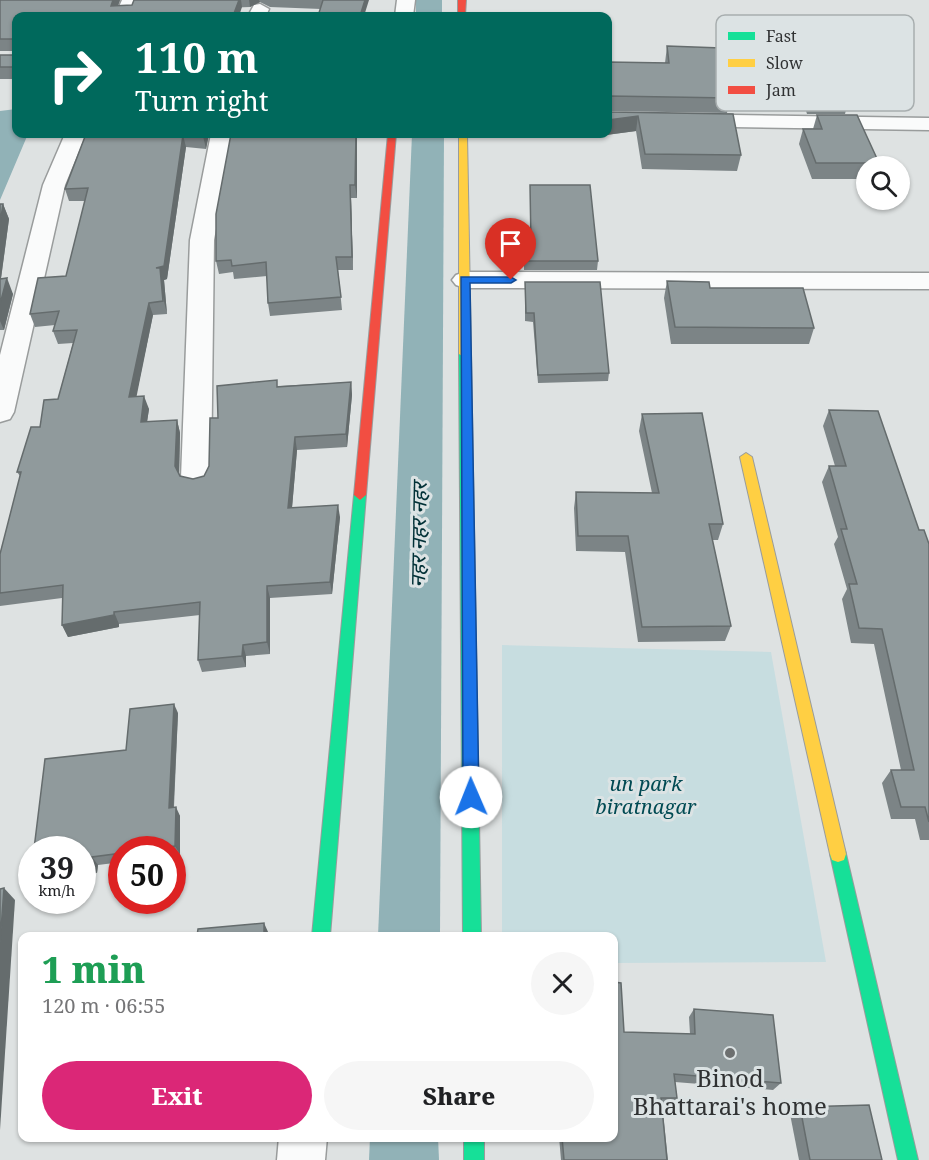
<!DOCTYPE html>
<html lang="en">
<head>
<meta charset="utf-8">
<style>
  :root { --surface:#fff; --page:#f6f6f6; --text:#202124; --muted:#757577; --accent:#db2777 }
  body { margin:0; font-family:"Noto Serif","Noto Sans Devanagari",serif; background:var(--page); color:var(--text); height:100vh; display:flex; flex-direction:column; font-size:22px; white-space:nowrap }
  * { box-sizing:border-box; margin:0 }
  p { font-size:20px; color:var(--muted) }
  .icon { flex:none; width:33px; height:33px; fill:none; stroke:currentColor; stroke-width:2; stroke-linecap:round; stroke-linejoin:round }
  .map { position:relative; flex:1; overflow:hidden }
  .drawer { position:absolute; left:18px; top:932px; width:600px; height:210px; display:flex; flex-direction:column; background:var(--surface); border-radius:12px; box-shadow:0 2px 4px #0004 }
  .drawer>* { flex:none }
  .guide { position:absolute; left:12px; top:12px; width:600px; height:126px; border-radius:12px; box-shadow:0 2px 4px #0004; background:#00695c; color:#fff; overflow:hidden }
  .fabs { position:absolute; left:856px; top:156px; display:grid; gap:12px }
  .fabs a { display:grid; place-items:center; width:54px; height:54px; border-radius:50%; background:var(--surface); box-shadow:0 2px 4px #0004; font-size:30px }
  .speed { position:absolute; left:18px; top:836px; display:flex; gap:12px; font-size:30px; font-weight:700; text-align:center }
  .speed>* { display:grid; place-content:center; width:78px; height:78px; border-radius:50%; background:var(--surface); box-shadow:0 2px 4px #0004; line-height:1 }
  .speed small { font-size:15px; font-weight:400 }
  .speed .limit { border:9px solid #d22; background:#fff; color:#111 }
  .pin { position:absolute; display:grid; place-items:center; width:51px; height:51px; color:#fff; margin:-62px -26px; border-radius:50% 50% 50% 0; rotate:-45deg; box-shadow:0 0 6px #0007 }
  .pin .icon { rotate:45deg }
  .me { position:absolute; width:66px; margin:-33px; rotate:359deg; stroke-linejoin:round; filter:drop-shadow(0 0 4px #0008) }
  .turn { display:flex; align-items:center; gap:21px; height:126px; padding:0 24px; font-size:27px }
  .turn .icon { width:78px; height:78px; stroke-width:2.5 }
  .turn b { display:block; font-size:42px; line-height:51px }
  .round { display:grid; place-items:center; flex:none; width:63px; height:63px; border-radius:32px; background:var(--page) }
  .head { display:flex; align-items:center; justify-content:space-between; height:102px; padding:0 24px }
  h1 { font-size:36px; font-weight:800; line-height:45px; color:#1e9e55 }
  .cta { display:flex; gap:12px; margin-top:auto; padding:12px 24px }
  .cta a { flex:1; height:69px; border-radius:36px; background:var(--accent); color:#fff; font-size:24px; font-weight:800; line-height:69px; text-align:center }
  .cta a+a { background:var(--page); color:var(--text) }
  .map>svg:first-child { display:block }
  .green { fill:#c7dde0 }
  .water { fill:#91b2b7 }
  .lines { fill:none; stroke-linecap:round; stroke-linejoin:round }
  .canal { fill:#91b2b7; fill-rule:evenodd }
  .street-casing { stroke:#999c9c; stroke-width:3 }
  .fast-casing { stroke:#999c9c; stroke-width:2 }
  .slow-casing { stroke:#999c9c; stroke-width:2 }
  .jam-casing { stroke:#999c9c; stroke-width:2 }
  .street { fill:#fafbfb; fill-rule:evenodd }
  .fast { fill:#16e098; fill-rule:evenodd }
  .slow { fill:#ffcf43; fill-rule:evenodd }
  .jam { fill:#f24e42; fill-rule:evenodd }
  .wall { fill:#7c8486 }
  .shaded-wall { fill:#656c6d }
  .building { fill:#909a9c; stroke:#656c6d; stroke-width:1.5 }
  .route { fill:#1a73e8; stroke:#114b97; stroke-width:1.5 }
  .poi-dot { fill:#6d7070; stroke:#dce3e4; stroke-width:2 }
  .labels { text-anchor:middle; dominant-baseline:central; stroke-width:6; stroke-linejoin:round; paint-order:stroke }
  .park-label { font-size:20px; font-style:italic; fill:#014a53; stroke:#dce3e4 }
  .water-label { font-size:21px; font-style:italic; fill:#023137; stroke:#dce3e4 }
  .near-poi-label { font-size:24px; fill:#303233; stroke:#dce3e4 }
  .key { fill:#dce3e4; stroke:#a8aeaf; stroke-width:1.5 }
  .key-label { font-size:16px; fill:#303233 }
</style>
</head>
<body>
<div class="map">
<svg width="929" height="1160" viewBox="0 0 929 1160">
  <rect width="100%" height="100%" fill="#dee2e2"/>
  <path class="green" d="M502 645 771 652 826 962 614 963V936H502Z"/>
  <path class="water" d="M16 109V134H28L0 200V111Z"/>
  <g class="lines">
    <g class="canal">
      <rect x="416" y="0" width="26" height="16"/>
      <path d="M412 134H444L440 936H378Z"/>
      <path d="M370 1137H438L439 1160H369Z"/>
    </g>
    <defs>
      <g id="street">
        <path d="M122 0H140L133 16H115Z"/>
        <path d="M397 0H415L413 16H395Z"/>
        <path d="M260 4 269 9 266 16H248L254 5Z"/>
        <path d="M608 113 929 118V130L608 125Z"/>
        <path d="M65 134H86L65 185 14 412 10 419 0 422V355L43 185Z"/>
        <path d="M211 134H233L214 240 211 478 207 486 196 489 185 486 181 478 190 240Z"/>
        <path d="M465 272 929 273V289L465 288 456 285 452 280 456 275Z"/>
        <path d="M279 1137H327L325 1160H277Z"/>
      </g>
      <g id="fast">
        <path d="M465 350 471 354 481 936H463L459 354Z"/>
        <path d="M360 490 366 495 330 936H312L354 495Z"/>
        <path d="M838 846 844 848 846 854 918 1160H898L830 854 832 848Z"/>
        <rect x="464" y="1137" width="20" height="23"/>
      </g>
      <g id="slow">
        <path d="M459 134H467L471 354 465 358 459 354Z"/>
        <path d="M746 453 752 457 846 854 844 860 838 862 832 860 830 854 740 457Z"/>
      </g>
      <g id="jam">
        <path d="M458 0H466L465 16H458Z"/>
        <path d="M388 134H396L366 495 360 500 354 495Z"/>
      </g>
    </defs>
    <use href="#street" class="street-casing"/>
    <use href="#fast" class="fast-casing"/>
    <use href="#slow" class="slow-casing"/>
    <use href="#jam" class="jam-casing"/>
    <use href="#street" class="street"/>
    <use href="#fast" class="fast"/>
    <use href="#slow" class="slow"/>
    <use href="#jam" class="jam"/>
  </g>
  <g class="wall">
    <path d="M0 0H120L118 6 132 5 134 0H369L321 9 270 7 260 2 250 7 16 16V79H0V55H13V51H0Z"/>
    <path d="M785 28 847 106 845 114H807L783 36Z"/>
    <path d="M667 46 730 98 727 113 608 111 610 112 733 114 741 155 737 171 642 169 636 131 591 137 590 134H608V62L665 63Z"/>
    <path d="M817 115 879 163 878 166H867V179H812L799 144 803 129H813Z"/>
    <path d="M86 134H209L206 149 186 147 167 279 164 280 167 314 153 315 136 396 149 409 147 422 177 420 180 433 179 474 180 476 193 479 204 476 209 466 218 418 278 386 351 382 352 395 347 447 297 450 292 507 340 517 332 594 270 598V654L246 656V667L202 672 198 660 200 615 119 624V627L68 637 62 625V598L0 606V554L20 476 17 472 40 427 58 399 73 343 58 344 53 331 55 325 35 327 30 314 66 276 85 201H69L65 189Z"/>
    <path d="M357 134V198H351L353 270H338L342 310 270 316 268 303 267 276 234 279 233 272 219 274 216 261Z"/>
    <path d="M530 185 598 261 597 270H524V244H531Z"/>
    <path d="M0 204H3L9 219 1 279 13 294 4 330H0Z"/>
    <path d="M667 281 710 288 814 328 809 344H671L664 298Z"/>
    <path d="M525 282 609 373 608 381 538 383 533 322 525 321Z"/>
    <path d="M829 410 929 544V840H920L915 819H891L882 783 891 770H901L874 644 851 643 842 599 847 589 834 544 838 537 822 482 829 466H835L823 426Z"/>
    <path d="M642 414 723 524 718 540H712L731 626 725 641 638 642 625 552 576 551 574 508 576 492 652 493 639 431Z"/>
    <path d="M178 713 174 807 180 816V854L172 855V849H122V862L98 865 97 873 82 874V849L126 750Z"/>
    <path d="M694 1009 781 1083 773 1090 675 1082 677 1098 671 1105 662 1104 668 1160H561L559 1137H614L624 1032 690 1034 689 1017Z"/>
    <path d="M800 1107 882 1160H799L790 1114Z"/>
  </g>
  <g class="shaded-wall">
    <path d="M113 0H120L114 16 111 6Z"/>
    <path d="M239 0H241L242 7 239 16H233Z"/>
    <path d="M249 0H259L260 2 250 7Z"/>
    <path d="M365 0H369L364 16H360Z"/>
    <path d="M638 116 636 131 591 137V134H608V120Z"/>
    <path d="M204 134H209L206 149 203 136Z"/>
    <path d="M356 134H357V198L355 185Z"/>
    <path d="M183 135 186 147 167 279 164 280 167 314 156 268Z"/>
    <path d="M350 185 351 198 353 270 352 257Z"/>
    <path d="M3 204 9 219 0 285V224Z"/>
    <path d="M7 278 13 294 4 330 0 321V304Z"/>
    <path d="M149 303 153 315 134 409 129 397Z"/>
    <path d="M351 382 352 395 347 447 346 434Z"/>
    <path d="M144 396 149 409 145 435 141 422Z"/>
    <path d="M177 420 180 433 179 479 175 466Z"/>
    <path d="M295 437 297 450 291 520 288 508Z"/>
    <path d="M338 505 340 517 332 594 330 582Z"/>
    <path d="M267 586 270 598V654L267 642Z"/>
    <path d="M114 612 119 624V627L68 637 62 625Z"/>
    <path d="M243 645 246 656V667L242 656Z"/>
    <path d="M174 704 178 713 173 817 169 808Z"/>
    <path d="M176 807 180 816V854L175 846Z"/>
    <path d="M92 857 98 865 97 873 91 864Z"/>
    <path d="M4 888 15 900 0 1130V943Z"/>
    <path d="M264 923 269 934V936H264Z"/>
  </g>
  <g class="building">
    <path d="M0 0H113L111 6 132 5 134 0H239L233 16H16V67H0V55H13L14 39H0Z"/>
    <path d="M323 0H365L360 16H318Z"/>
    <path d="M667 46 721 48 730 98 610 96 608 110V62L669 63Z"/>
    <path d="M608 110 610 112 733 114 741 155 645 154 638 116 608 120Z"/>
    <path d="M817 115H857L879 163H816L803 129H822Z"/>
    <path d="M86 134H204L203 136 183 135 164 266 156 268H160L163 301 149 303 129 397 144 396 141 422 177 420 175 466 180 476 193 479 204 476 209 466 210 418H218L217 386 277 380V387L351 382 346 434 295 437 288 508 338 505 330 582 267 586V642L243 645 242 656 198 660 200 602 114 612V615L62 625 63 585 0 593V554L21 472H17L31 427H40L44 400 58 399 77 330 53 331 59 311 30 314 38 278 66 276 88 188 65 189Z"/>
    <path d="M231 134H356L355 185H350L352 257H336L341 297 268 303 266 262 232 266 231 260 216 261V214Z"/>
    <path d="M530 185H590L598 261H524V244H531Z"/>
    <path d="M0 204H3L0 224Z"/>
    <path d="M7 278 0 304V279Z"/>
    <path d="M667 281 709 282 710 288H803L814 328 675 327Z"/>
    <path d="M525 282H600L609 373 538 375 534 313H526Z"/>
    <path d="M829 410 878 411 919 530H924L929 544V822L925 807H901L891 770H914L882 629 859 628 849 584H857L841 529H847L829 466H846Z"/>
    <path d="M702 413 723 524H709L731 626 642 627 628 536H578L576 492 659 493 642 414Z"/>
    <path d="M174 704 169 808 176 807 175 846 152 849H122V853L92 857 91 864 82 865V849H34L45 759 126 750 130 709Z"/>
    <path d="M4 888 0 943V889Z"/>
    <path d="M264 923V936H197L198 929Z"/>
    <path d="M614 982 621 983 624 1032 695 1034 694 1009 773 1015 781 1083 674 1074 677 1098H661L667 1160H564L562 1137H614Z"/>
    <path d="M869 1105 882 1160H810L800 1107Z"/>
  </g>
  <path class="route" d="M461 277H511L516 280 511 283H470L479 797 476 802 471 804 465 802 463 797Z"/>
  <circle class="poi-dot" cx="730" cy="1053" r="6"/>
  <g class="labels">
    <g class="park-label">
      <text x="646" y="783">un park<tspan x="646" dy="23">biratnagar</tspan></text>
    </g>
    <g class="water-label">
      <text transform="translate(418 535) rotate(-89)">नहर नहर नहर</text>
    </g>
    <g class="near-poi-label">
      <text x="730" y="1077">Binod<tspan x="730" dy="28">Bhattarai's home</tspan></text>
    </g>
  </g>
  <rect x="716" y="15" width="198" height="96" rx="9" class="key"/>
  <rect x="728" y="32" width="27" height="8" fill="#16e098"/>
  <rect x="728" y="59" width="27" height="8" fill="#ffcf43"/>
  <rect x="728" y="86" width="27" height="8" fill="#f24e42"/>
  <g class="key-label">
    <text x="766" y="42">Fast</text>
    <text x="766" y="69">Slow</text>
    <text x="766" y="96">Jam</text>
  </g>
</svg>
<div class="fabs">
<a><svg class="icon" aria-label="search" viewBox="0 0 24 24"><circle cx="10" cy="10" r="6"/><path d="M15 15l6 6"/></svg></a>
</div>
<div class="speed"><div>39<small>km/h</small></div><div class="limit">50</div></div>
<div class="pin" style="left:511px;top:280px;background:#d93025"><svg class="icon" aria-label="arrive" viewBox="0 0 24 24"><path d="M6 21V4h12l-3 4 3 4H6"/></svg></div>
<svg class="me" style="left:471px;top:797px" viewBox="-20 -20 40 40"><circle r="19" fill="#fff"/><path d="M0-13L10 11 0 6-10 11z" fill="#1a73e8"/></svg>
<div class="guide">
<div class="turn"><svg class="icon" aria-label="right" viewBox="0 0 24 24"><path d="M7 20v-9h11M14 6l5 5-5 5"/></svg><div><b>110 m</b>Turn right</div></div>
</div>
<section class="drawer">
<div class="head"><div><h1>1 min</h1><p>120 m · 06:55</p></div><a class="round"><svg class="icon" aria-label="close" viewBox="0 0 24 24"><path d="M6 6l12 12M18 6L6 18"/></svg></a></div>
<div class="cta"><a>Exit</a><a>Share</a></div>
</section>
</div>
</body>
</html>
